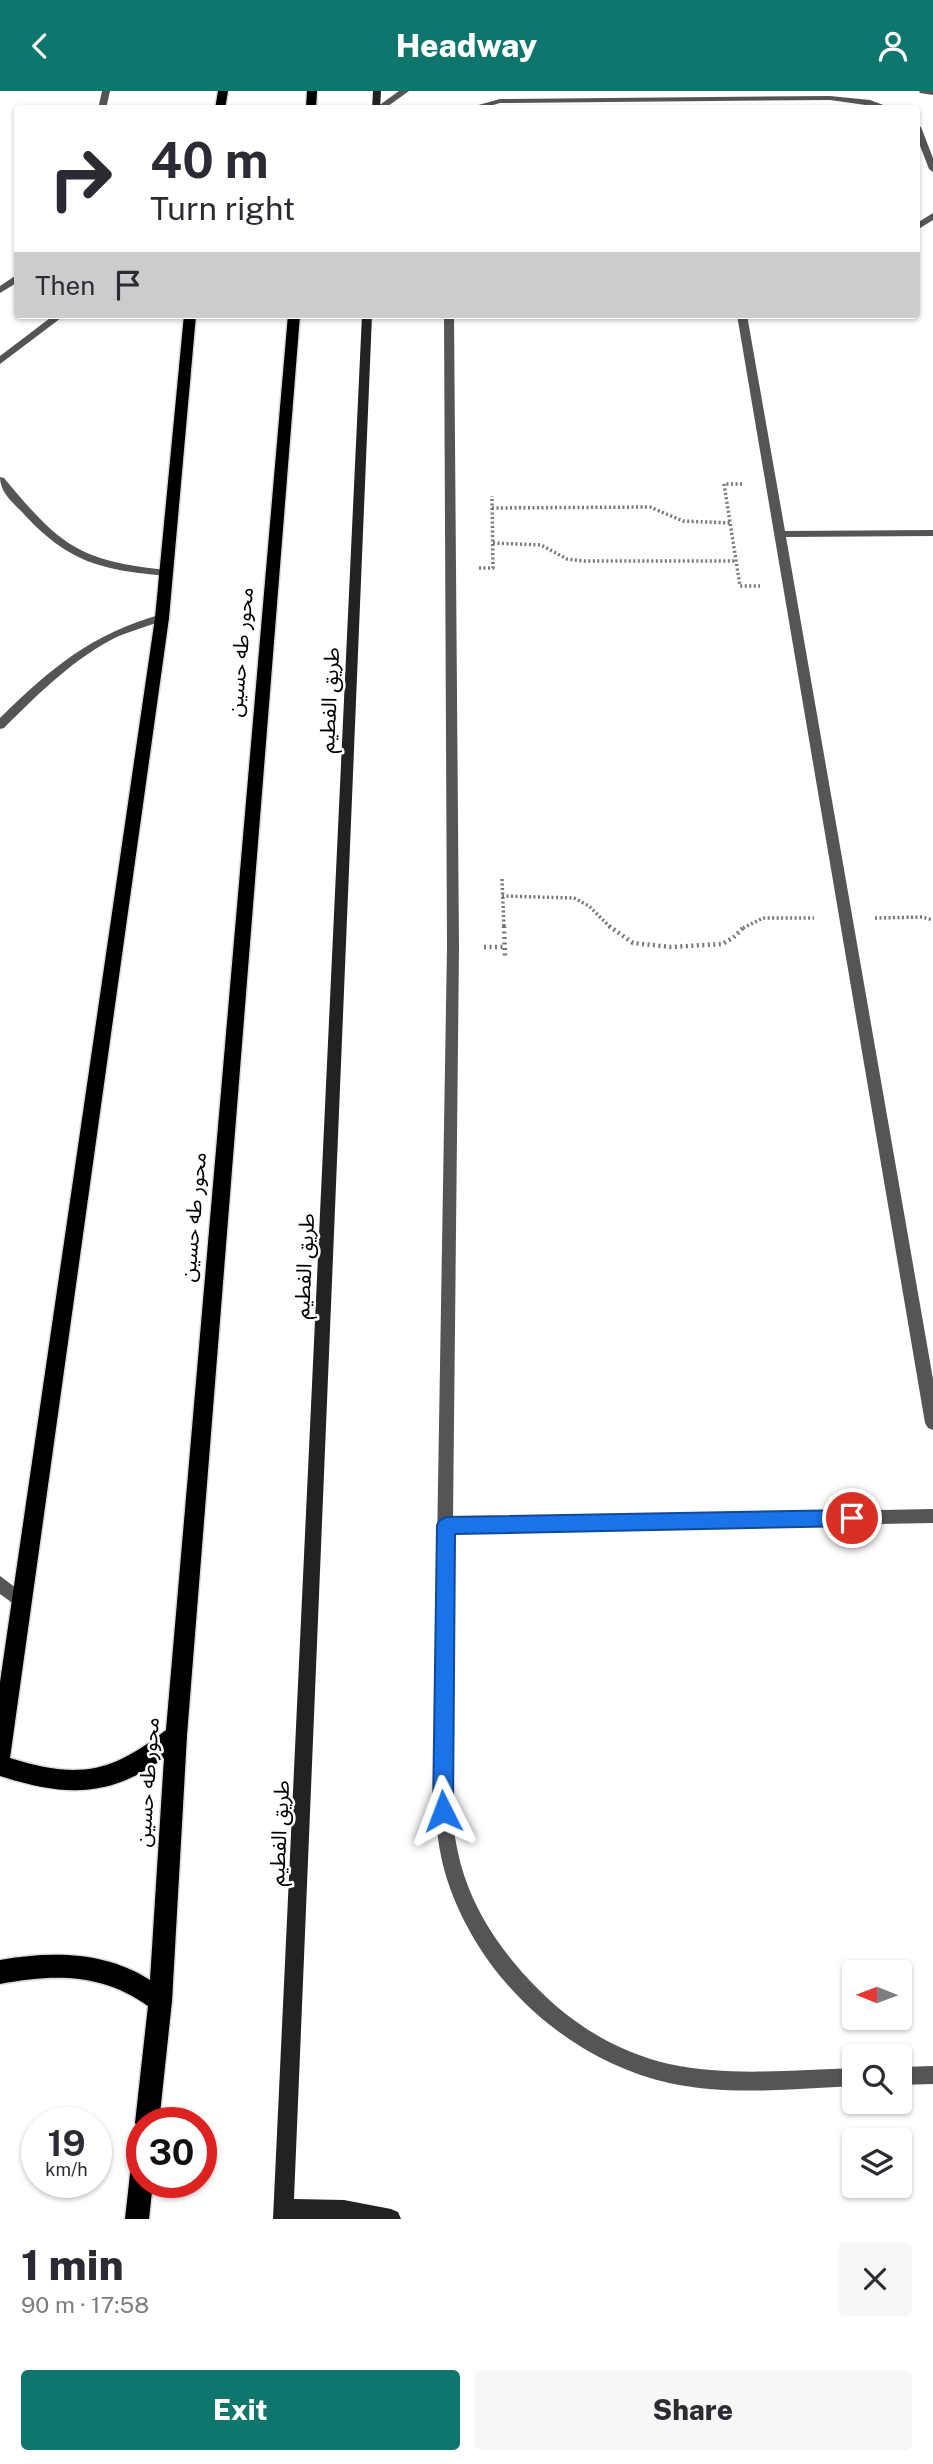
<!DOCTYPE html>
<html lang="en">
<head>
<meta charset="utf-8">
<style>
  :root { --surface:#fff; --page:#f7f7f7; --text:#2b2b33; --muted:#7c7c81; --accent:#0f766e }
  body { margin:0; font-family:"Public Sans","Noto Sans Arabic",sans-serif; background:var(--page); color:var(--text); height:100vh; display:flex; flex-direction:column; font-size:26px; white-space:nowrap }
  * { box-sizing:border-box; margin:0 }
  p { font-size:23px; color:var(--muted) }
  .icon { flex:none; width:38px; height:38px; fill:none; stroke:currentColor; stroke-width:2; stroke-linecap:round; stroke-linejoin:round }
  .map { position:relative; height:2128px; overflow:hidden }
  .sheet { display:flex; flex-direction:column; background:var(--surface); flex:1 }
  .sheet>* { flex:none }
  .top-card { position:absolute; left:14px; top:14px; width:906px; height:214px; border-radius:7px; box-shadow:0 2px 5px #0004; background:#fff; color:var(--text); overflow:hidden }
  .needle { width:46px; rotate:271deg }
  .tools { position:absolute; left:842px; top:1869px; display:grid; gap:14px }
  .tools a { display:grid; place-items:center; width:70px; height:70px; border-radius:7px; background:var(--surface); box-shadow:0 2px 5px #0004; font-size:35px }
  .speed { position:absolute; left:21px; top:2016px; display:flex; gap:14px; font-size:35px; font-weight:700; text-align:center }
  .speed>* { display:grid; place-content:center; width:91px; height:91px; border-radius:50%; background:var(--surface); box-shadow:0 2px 5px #0004; line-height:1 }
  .speed small { font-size:18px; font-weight:400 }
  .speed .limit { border:10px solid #d22; background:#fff; color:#111 }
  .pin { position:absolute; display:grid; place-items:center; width:60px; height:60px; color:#fff; margin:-30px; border:4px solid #fff; border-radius:50%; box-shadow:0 2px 7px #0007 }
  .me { position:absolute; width:77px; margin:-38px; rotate:357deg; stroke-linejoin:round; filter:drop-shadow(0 0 5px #0008) }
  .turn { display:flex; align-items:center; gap:24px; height:147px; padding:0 21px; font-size:32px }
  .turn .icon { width:91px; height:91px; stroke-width:2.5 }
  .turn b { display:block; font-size:49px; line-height:60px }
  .then { display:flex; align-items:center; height:66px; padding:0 21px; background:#0003; gap:14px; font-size:26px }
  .round { display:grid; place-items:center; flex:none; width:74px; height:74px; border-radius:7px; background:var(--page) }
  .headline { display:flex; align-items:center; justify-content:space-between; height:119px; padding:0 21px }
  h1 { font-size:42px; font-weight:800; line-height:52px }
  .action { display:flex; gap:14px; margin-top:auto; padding:14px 21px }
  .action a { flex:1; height:80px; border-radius:7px; background:var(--accent); color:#fff; font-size:28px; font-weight:800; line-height:80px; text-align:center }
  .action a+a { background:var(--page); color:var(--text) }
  header { display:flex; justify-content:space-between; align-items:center; height:91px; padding:0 21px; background:var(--accent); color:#fff; font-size:32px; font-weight:800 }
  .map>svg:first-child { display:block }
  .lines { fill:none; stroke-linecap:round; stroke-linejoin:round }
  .primary-casing { stroke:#dbdbdb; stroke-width:3 }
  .path-far1 { stroke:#777; stroke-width:3.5; stroke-dasharray:2 2.5; stroke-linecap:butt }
  .path { stroke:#777; stroke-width:4.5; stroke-dasharray:2 3.5; stroke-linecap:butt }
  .lane { fill:#555; fill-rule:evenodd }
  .street { fill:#555; fill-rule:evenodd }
  .secondary { fill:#222; fill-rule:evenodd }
  .primary { fill:#000; fill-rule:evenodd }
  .route { fill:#1a73e8; stroke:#114b97; stroke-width:2 }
  .labels { text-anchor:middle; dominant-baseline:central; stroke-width:5; stroke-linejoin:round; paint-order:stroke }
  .street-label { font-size:21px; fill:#000; stroke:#fff }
</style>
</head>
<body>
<header><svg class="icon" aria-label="back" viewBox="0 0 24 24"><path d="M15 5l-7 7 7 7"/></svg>Headway<svg class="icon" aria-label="person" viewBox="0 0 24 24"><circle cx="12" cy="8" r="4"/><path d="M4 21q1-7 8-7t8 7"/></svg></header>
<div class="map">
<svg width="933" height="2128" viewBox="0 0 933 2128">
  <rect width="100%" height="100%" fill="#fff"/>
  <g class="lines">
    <defs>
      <g id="primary">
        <path d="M218 0H228L225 18H215Z"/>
        <path d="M307 0H317L316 18H306Z"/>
        <path d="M184 224H196L169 527 10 1667C78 1688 110 1683 166 1639L288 224H300L187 1644 172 1910 159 2032H142V2042L135 2032 148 1915C101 1882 55 1883 0 1893V1869C51 1860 105 1860 150 1889L164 1667C108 1708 63 1705 0 1685V1591L155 527Z"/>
        <path d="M142 2071V2091H153L149 2128H125L130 2083 133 2074Z"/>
      </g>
    </defs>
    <use href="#primary" class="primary-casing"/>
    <g class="path-far1">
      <path d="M742 393H724L740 495H760"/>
      <path d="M492 417 650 416 683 430 731 432"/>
      <path d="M493 452 541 454 567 468 584 470H736"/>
      <path d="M479 477H493L492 405"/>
      <path d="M502 788 504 837"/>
      <path d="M502 805 574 807 589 815 611 837"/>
      <path d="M875 827 922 826 933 829"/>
      <path d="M743 837 763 827H814"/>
    </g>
    <g class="path">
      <path d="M504 835 505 865"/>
      <path d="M609 835 633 852 671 856 722 853 733 847 745 835"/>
      <path d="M484 856H504"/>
    </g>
    <g class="lane">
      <path d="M162 523 166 525V529C150 534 134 539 119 545 75 566 38 603 4 637L0 638V627C51 577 91 543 162 523Z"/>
      <path d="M0 1485 28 1506 30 1511 28 1516 22 1519 0 1503Z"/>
    </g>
    <g class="street">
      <path d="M102 0H110L106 18H98Z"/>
      <path d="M399 0H409L384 18H374Z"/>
      <path d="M919 0H933V4L920 2Z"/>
      <path d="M830 5 870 9 894 18 830 9 500 12 480 18H464L500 8Z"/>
      <path d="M917 33 921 36 933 67V81L929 78 917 47Z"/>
      <path d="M933 122V129L917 139V132Z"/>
      <path d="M18 183V191L0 202V195Z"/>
      <path d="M54 224H65L0 273V265Z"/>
      <path d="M444 224H454L459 856 453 1427 933 1418V1432L453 1441C453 1501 452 1561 451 1621 451 1675 447 1732 464 1784 478 1827 506 1866 538 1898 573 1934 620 1962 669 1973 730 1986 793 1979 854 1977V1995C793 1998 729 2005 669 1992 564 1968 473 1882 444 1778 437 1751 435 1722 433 1694L447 856Z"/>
      <path d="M737 224H747L785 440 933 439V445L786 446 933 1288V1339L928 1337 925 1332Z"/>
      <path d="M0 386 4 387C60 454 78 470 167 479L172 482 167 485C102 479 68 472 22 421 12 411 0 401 0 386Z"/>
      <path d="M933 1975V1993L900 1994V1976Z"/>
    </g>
    <g class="secondary">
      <path d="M373 0H381L380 18H372Z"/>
      <path d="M362 224H372L294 2108 344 2109 391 2118 398 2121 401 2128H273Z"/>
    </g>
    <use href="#primary" class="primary"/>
  </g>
  <path class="route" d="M852 1419 858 1421 861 1427 858 1433 852 1435 455 1443 453 1720 450 1727 443 1730 436 1727 433 1720 437 1434 440 1429 446 1426Z"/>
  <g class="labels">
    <g class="street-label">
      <text transform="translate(240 561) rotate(-85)">محور طه حسين</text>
      <text transform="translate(329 609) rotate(-87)">طريق الفطيم</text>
      <text transform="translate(193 1126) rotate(-85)">محور طه حسين</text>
      <text transform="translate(304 1175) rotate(-87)">طريق الفطيم</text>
      <text transform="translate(147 1691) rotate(-86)">محور طه حسين</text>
      <text transform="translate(279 1742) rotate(-87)">طريق الفطيم</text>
    </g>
  </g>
</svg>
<div class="tools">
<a><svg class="needle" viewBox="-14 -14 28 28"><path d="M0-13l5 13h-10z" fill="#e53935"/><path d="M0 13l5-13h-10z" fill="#7c7c81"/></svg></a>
<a><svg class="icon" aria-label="search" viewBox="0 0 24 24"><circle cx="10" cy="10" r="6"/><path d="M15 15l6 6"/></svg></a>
<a><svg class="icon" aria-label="layers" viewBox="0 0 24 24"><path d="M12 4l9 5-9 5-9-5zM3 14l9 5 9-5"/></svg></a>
</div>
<div class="speed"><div>19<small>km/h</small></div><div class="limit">30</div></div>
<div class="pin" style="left:852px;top:1427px;background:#d93025"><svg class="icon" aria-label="arrive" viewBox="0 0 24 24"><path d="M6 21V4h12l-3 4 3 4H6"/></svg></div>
<svg class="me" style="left:443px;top:1720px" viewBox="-20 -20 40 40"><path d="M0-17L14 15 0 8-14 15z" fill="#1a73e8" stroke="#fff" stroke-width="4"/></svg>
<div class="top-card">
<div class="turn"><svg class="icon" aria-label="right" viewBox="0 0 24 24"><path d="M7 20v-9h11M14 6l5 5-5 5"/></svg><div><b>40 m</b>Turn right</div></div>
<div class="then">Then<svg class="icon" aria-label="arrive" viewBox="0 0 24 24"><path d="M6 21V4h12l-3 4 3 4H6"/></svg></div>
</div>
</div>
<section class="sheet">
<div class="headline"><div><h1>1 min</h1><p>90 m · 17:58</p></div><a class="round"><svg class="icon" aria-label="close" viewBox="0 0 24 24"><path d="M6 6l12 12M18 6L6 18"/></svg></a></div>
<div class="action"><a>Exit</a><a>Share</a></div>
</section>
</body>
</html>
